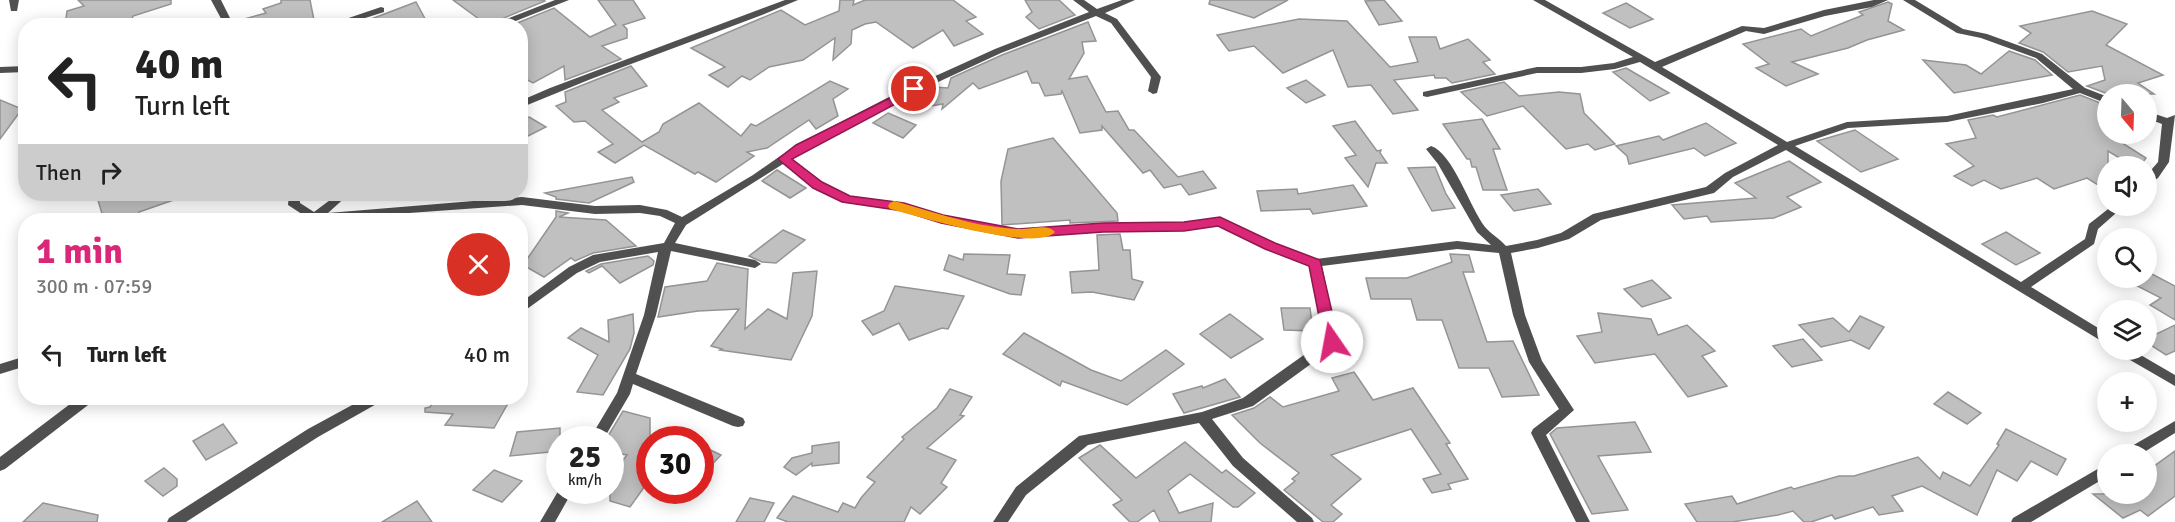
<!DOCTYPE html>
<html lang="en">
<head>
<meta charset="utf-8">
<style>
  :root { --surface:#fff; --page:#f6f6f6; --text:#222; --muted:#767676; --accent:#db2777 }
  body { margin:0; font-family:Signika,sans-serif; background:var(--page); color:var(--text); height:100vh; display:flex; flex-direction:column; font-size:22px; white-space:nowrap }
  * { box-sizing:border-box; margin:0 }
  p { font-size:20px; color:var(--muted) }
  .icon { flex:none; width:33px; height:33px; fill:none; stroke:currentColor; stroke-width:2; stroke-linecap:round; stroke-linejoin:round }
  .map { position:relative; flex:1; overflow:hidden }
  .panel { position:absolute; left:18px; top:213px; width:510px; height:192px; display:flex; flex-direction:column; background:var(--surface); border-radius:24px; box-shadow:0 3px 15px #0003 }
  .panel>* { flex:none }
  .top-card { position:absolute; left:18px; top:18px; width:510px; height:183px; border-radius:24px; box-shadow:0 3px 15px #0003; background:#fff; color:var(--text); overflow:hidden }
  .needle { width:39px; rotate:161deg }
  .fabs { position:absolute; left:2097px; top:84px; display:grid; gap:12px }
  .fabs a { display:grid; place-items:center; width:60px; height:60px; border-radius:50%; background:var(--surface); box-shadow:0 3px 15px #0003; font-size:30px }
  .speed { position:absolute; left:546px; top:426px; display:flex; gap:12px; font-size:30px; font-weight:700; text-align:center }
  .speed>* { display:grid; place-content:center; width:78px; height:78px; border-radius:50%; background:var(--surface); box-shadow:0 3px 15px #0003; line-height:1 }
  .speed small { font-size:15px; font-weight:400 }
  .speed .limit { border:9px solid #d22; background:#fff; color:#111 }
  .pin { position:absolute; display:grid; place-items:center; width:51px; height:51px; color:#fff; margin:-26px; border:3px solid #fff; border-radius:50%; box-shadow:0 2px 6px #0007 }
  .me { position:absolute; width:66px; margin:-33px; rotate:348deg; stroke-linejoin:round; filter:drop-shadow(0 0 4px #0008) }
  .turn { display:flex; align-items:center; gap:21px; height:126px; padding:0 18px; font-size:27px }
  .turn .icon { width:78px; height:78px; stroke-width:2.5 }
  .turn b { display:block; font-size:42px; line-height:51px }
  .then { display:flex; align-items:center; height:57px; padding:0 18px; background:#0003; gap:12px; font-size:22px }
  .round { display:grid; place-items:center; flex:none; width:63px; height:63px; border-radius:32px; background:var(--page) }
  .summary { display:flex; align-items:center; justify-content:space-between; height:102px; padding:0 18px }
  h1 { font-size:36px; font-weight:700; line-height:45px; color:var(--accent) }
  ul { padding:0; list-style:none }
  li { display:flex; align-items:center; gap:18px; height:78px; padding:0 18px }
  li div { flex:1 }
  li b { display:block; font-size:22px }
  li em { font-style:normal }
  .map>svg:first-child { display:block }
  .building { fill:#c0c0c0; stroke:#949494; stroke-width:1.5 }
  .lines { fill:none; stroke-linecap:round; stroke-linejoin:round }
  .street { fill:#505050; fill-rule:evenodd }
  .route { fill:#db2777; stroke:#8e194d; stroke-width:1.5 }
  .slow { fill:#f59e0b }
</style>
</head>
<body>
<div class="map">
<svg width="2175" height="522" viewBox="0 0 2175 522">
  <rect width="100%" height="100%" fill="#fff"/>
  <g class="building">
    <path d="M78 0H171V4L133 16 131 21 124 24 65 26 67 11 84 6Z"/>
    <path d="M281 0H310L314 20 299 23 300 26H238L237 21 266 13 263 9 281 3Z"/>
    <path d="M453 0H544L545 1 487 25Z"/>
    <path d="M598 0H633L645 18 623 25 627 29V38L602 46 621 59 565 80 564 66 533 83 520 76V26H510L554 8 590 37 616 25Z"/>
    <path d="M840 0H854L853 5 865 0H953L976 17 966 21 983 34 954 46 943 30 913 48 876 22 865 24 852 30 851 44 833 60 835 38 803 60 769 67 750 80 742 76 728 87 709 75 725 67 691 48 781 10 805 25 839 11Z"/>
    <path d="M1025 0H1059L1075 15 1039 29 1026 17 1032 12Z"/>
    <path d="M1210 0H1288L1254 18 1209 4Z"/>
    <path d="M1384 0 1402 21 1379 25 1365 1Z"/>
    <path d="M416 2 429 26H359L358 24Z"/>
    <path d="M1888 2 1892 4 1888 21 1904 30 1867 40 1848 48 1792 62 1818 74 1786 86 1756 68 1769 64 1743 44 1801 29 1811 36 1863 15 1859 12Z"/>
    <path d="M1626 3 1653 19 1630 28 1603 13Z"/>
    <path d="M2092 11 2127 24 2106 45 2163 75 2138 83 2154 94H2108L2087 86 2105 80 2102 66 2068 72 2043 52 2019 43 2031 33 2020 26Z"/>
    <path d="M1299 19 1347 21 1390 67 1418 62 1409 37H1436L1440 49 1468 39 1490 60 1483 62 1495 74 1452 83 1446 78H1435L1434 75 1394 80 1418 110 1393 114 1371 85 1348 87 1333 50 1283 73 1254 46 1229 51 1217 35Z"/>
    <path d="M1088 22 1096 41 1082 42 1084 53 1069 79 1087 76 1106 112 1118 111 1129 130H1134L1178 177 1203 171 1216 188 1189 195 1181 184 1164 188 1150 170 1143 173 1102 126V130L1080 133 1062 91 1061 94 1045 96 1039 83H1032L1027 71 979 89 973 83 942 109 943 104 918 108 932 93V87L948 88 951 78 1002 55Z"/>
    <path d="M2009 51 2035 60 2052 75 1954 93 1923 60 1966 65 1981 74Z"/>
    <path d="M631 66 647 86 614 98 619 102 602 110 642 142 659 132 663 124 699 103 741 136 751 124 756 126 830 81 848 89 833 99 838 116 816 129 809 120 767 148 747 152 754 156 716 182 698 172 695 174 644 145 615 163 598 152 613 144 585 121 574 122 556 106 566 102 565 92Z"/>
    <path d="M1626 68 1669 93 1650 101 1613 72Z"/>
    <path d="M1306 80 1325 95 1306 103 1287 88Z"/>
    <path d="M1504 82 1519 96 1559 92 1580 94 1584 113 1615 144 1595 150 1588 144 1566 149 1523 106 1487 116 1461 92Z"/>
    <path d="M2080 95 2108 106V134L2146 158 2140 166H2133L2108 151V182L2098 185 2087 178 2054 189 2037 178 2001 189 1984 180 1972 186 1954 176 1974 166 1946 144 1976 138 1968 120 1993 115 1997 117Z"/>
    <path d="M0 100 22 109 0 139Z"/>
    <path d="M888 113 916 125 903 138 873 123Z"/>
    <path d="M529 117 546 127 520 140V121Z"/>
    <path d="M1482 119 1500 149H1493L1507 190H1483L1476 167H1472L1470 159H1467L1443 124Z"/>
    <path d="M1355 121 1377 151 1381 150 1380 153 1387 163H1376L1368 187 1345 158 1356 155 1333 126Z"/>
    <path d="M1706 123 1736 143 1705 156 1694 148 1629 164 1627 156 1616 146 1659 136 1663 140Z"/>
    <path d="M1855 130 1898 159 1861 172 1817 141Z"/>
    <path d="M1053 138 1117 213 1118 221 1070 223V220L1002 225 1001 181 1008 149Z"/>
    <path d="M1789 161 1821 182 1787 197 1801 207 1774 218 1711 222 1707 216 1684 219 1672 205 1756 198 1735 183Z"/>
    <path d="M1435 167 1446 194 1455 208 1432 211 1408 168Z"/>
    <path d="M777 170 806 188 790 198 762 181Z"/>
    <path d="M632 177 634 182 589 203 556 199V197L545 193Z"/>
    <path d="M1353 185 1367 206 1313 214 1310 209 1261 211 1257 191 1297 189 1298 194Z"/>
    <path d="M1538 189 1551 204 1514 211 1501 195Z"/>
    <path d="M96 194H184L185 196 139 212 138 220H104Z"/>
    <path d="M556 211 568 213 559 217 606 220 636 246 593 253 575 261 571 258 544 277 523 265 556 217Z"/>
    <path d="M783 230 805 240 776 263 762 262 749 256Z"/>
    <path d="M2006 232 2040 253 2016 265 1982 244Z"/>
    <path d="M1120 234 1123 250H1130L1132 279 1143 282 1134 300 1092 292 1072 293 1070 272 1099 270 1097 235Z"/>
    <path d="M964 254 1010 255 1007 274 1025 275 1021 295 1010 294 944 270 949 255 963 260Z"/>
    <path d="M1450 254 1469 255 1474 272H1463L1487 342 1513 341 1539 395 1502 397 1489 368H1459L1442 320H1417L1411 299H1371L1366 278H1407L1452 262Z"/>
    <path d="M648 256 654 261 653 265 620 283 602 266 589 273 586 271 601 264Z"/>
    <path d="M717 263 748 269 745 329 768 309 787 319 793 273 817 271 812 316 791 360 720 350 722 349 711 346 739 309 698 311 658 317 665 287 707 281Z"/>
    <path d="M2146 271 2175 286V320L2150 305 2161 298 2122 278H2146Z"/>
    <path d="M1652 280 1671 298 1642 307 1624 289Z"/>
    <path d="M895 286 944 293 964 296 948 329 942 328 909 340 899 323 873 335 862 321 884 311Z"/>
    <path d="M1281 308H1310L1313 331 1284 330Z"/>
    <path d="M1598 313 1651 319 1658 335 1687 325 1715 351 1702 356 1727 386 1688 397 1655 354 1595 363 1577 336 1602 332Z"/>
    <path d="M633 314 634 333 630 349 603 395 577 392 598 355 568 338 581 328 609 342 608 320Z"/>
    <path d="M1230 314 1263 339 1231 358 1200 334Z"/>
    <path d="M1860 316 1884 327 1869 349 1851 340 1821 347 1799 325 1833 318 1849 332Z"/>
    <path d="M2175 325V351L2166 355 2146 342V339Z"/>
    <path d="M1024 333 1091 370 1121 381 1166 350 1184 364 1127 405 1062 381 1060 386 1003 354Z"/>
    <path d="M1803 339 1822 360 1792 367 1773 346Z"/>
    <path d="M1354 372 1373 400 1413 388 1450 443 1446 444 1468 479 1448 484 1451 489 1432 493 1423 479 1441 474 1411 429 1331 455 1361 479 1331 505 1342 514 1333 522H1323L1284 490 1295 481 1292 479 1299 473 1260 443 1232 415 1254 408 1270 397 1283 407 1339 391 1332 378Z"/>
    <path d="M1225 379 1240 397 1184 413 1173 394 1202 386 1203 388Z"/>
    <path d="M950 389 972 397 960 415 964 416 927 448 956 460 941 483 947 487 920 514 911 507 904 522H788L777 518 793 496 838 512 843 503 855 508 861 498 875 482 867 477 904 439 902 437 937 408Z"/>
    <path d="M1948 392 1981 413 1967 424 1934 404Z"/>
    <path d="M436 398H511L494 428 445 425 453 414 425 412V408L430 407Z"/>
    <path d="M623 411 650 418V479L630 507 610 501V477L627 455 610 452V436H608Z"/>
    <path d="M1635 422 1651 452 1598 456 1628 510 1592 514 1550 434 1557 428Z"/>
    <path d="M223 424 237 443 206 460 193 441Z"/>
    <path d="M560 428V451L510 456 517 432Z"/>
    <path d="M2006 429 2066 459 2057 475 2031 461 2017 481 1997 470 1977 515 1922 486 1892 496 1903 511 1879 515 1873 507 1835 519 1832 515 1811 522H1804L1793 511 1778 515 1732 522H1697L1685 504 1732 496 1737 504 1791 487 1794 489 1839 476H1854L1918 457 1940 479 1943 472 1970 486 1999 445 1997 444Z"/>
    <path d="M839 442V463L812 466V463L796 475 784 467 792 458 812 453V446Z"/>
    <path d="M1185 442 1222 473 1226 470 1255 493 1238 507H1233L1190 474 1168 491 1179 513 1213 503 1211 522H1160L1154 510 1137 522H1130L1113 505 1122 500 1079 458 1100 445 1136 478Z"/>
    <path d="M700 445 721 455 700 477Z"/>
    <path d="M2175 451V496L2148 516 2140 510 2123 518 2093 494H2146V472Z"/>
    <path d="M164 468 177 479V486L163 496 145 481Z"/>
    <path d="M494 470 522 481 502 502 473 490Z"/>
    <path d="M750 498 774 503 764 522H736Z"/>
    <path d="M417 501 432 522H382Z"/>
    <path d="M43 503 98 515 97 522H23Z"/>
  </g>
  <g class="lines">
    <g class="street">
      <path d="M9 0H19L17 11H11Z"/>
      <path d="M211 0H221L234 26H225Z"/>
      <path d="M555 0H569L503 26H489Z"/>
      <path d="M785 0H798L762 15 591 79 520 108V101L550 88Z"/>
      <path d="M1073 0H1084L1097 9 1122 0H1135L1105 13 1117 19 1161 77 1157 93 1153 94 1148 91 1151 77 1111 23 1096 16 1001 53 897 101 804 149 791 159 822 182 850 196 904 203 943 216 1019 230 1103 224 1184 222 1220 218 1274 243 1316 259 1457 241 1491 245 1477 232 1438 164 1426 149 1431 146C1453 153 1470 208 1485 227 1491 234 1500 239 1506 246L1537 240 1561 233 1593 214 1706 187 1725 173 1778 145 1640 62 1615 69 1581 73H1537L1427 97 1423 96V92L1537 67H1581L1614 63 1633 57 1533 0H1545L1655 62 1742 26 1764 28 1824 10 1874 0H1888L1872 7 1825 16 1764 34 1746 31 1662 67 1787 142 1847 122 1947 116 2073 89 2036 58 1981 38 1957 33 1903 0H1915L1963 29 1987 34 2042 54 2085 88 2108 97V104L2080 93 2043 103 1947 122 1848 128 1795 146 2021 282 2085 239 2089 224 2112 206H2124L2098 229 2094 244 2031 287 2108 334V345L1786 150 1733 177 1714 193 1601 220 1569 239 1538 248 1511 253 1525 315 1542 361 1574 410 1546 435 1590 522H1576L1531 433 1533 429 1559 409 1529 362 1513 315 1499 253 1457 249 1322 266 1338 342 1337 345 1253 406 1212 419 1243 458 1312 518 1314 522H1297L1233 466 1199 423 1088 445 1026 495 1008 522H993L1016 487 1079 436 1202 412 1243 398 1325 340 1309 265 1266 249 1219 226 1184 230 1103 232 1019 238 989 233 941 223 903 211 843 202 814 188 783 164 686 225 675 243 755 260 761 264 755 268 671 251 656 315 636 374 743 418 745 422 743 426 738 427 733 426 633 384 630 394 603 440H589L617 393 644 315 658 252 600 262 577 273 520 314V303L569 267 593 255 664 243 675 223 660 216 640 213 595 214 522 205 311 220 288 205 289 194H299L300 203 314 212 338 194H349L328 213 522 197 595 206 640 205 667 210 682 217 753 175 796 145 889 97 995 49 1089 12Z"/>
      <path d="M381 7 384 8V12L340 26H325Z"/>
      <path d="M26 66V72L0 73V67Z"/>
      <path d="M2146 111 2167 118 2175 115 2169 162 2158 178 2146 186V176L2158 162 2162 124 2146 118Z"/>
      <path d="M2117 350H2132L2175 375V386L2118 353Z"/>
      <path d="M26 356V366L0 374V364Z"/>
      <path d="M78 398H94L92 402 5 469 0 471V457Z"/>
      <path d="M365 398H382L380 402 318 437 186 522H167L169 518 308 429Z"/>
      <path d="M2175 421V433L2141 454H2123L2125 450Z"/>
      <path d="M2108 463V476L2031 522H2011L2013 518Z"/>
      <path d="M560 488V490H573L555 522H540Z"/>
    </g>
  </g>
  <path class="route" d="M914 86 920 89 918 92 792 159 822 182 850 196 904 203 943 215 1018 229 1103 223 1184 222 1220 217 1275 243 1320 260 1339 342 1337 346H1326L1324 342 1309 266 1265 249 1218 226 1184 231 1103 232 1018 238 941 223 903 211 842 202 813 188 778 159 796 145Z"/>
  <path class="slow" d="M894 201C934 212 977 228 1019 229 1030 230 1047 223 1055 232 1037 253 917 216 890 209L888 206 890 203Z"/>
</svg>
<div class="fabs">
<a><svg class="needle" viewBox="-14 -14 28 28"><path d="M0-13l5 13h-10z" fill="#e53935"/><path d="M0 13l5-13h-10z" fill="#767676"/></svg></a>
<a><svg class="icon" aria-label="sound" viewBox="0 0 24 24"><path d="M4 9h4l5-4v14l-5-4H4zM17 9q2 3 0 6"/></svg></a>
<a><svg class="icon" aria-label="search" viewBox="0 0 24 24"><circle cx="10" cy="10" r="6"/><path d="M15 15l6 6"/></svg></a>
<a><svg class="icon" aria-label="layers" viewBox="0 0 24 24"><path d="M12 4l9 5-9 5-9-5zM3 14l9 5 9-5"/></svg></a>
<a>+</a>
<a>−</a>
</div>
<div class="speed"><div>25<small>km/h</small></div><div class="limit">30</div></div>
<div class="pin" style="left:914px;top:89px;background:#d93025"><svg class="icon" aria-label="arrive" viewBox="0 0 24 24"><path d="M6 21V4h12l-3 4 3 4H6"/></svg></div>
<svg class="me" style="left:1332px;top:342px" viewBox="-20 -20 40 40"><circle r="19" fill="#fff"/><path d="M0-13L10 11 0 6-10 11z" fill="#db2777"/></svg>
<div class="top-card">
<div class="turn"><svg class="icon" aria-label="left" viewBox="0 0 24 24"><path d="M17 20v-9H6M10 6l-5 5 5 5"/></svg><div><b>40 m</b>Turn left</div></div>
<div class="then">Then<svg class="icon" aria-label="right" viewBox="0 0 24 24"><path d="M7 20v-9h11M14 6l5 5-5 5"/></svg></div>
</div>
<section class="panel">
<div class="summary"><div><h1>1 min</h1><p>300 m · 07:59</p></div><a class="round" style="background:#d93025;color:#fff"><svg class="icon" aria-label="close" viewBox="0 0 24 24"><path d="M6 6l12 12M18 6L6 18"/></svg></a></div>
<ul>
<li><svg class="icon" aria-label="left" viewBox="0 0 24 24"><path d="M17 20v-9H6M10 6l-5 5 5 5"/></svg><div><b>Turn left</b></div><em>40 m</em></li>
</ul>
</section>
</div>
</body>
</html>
